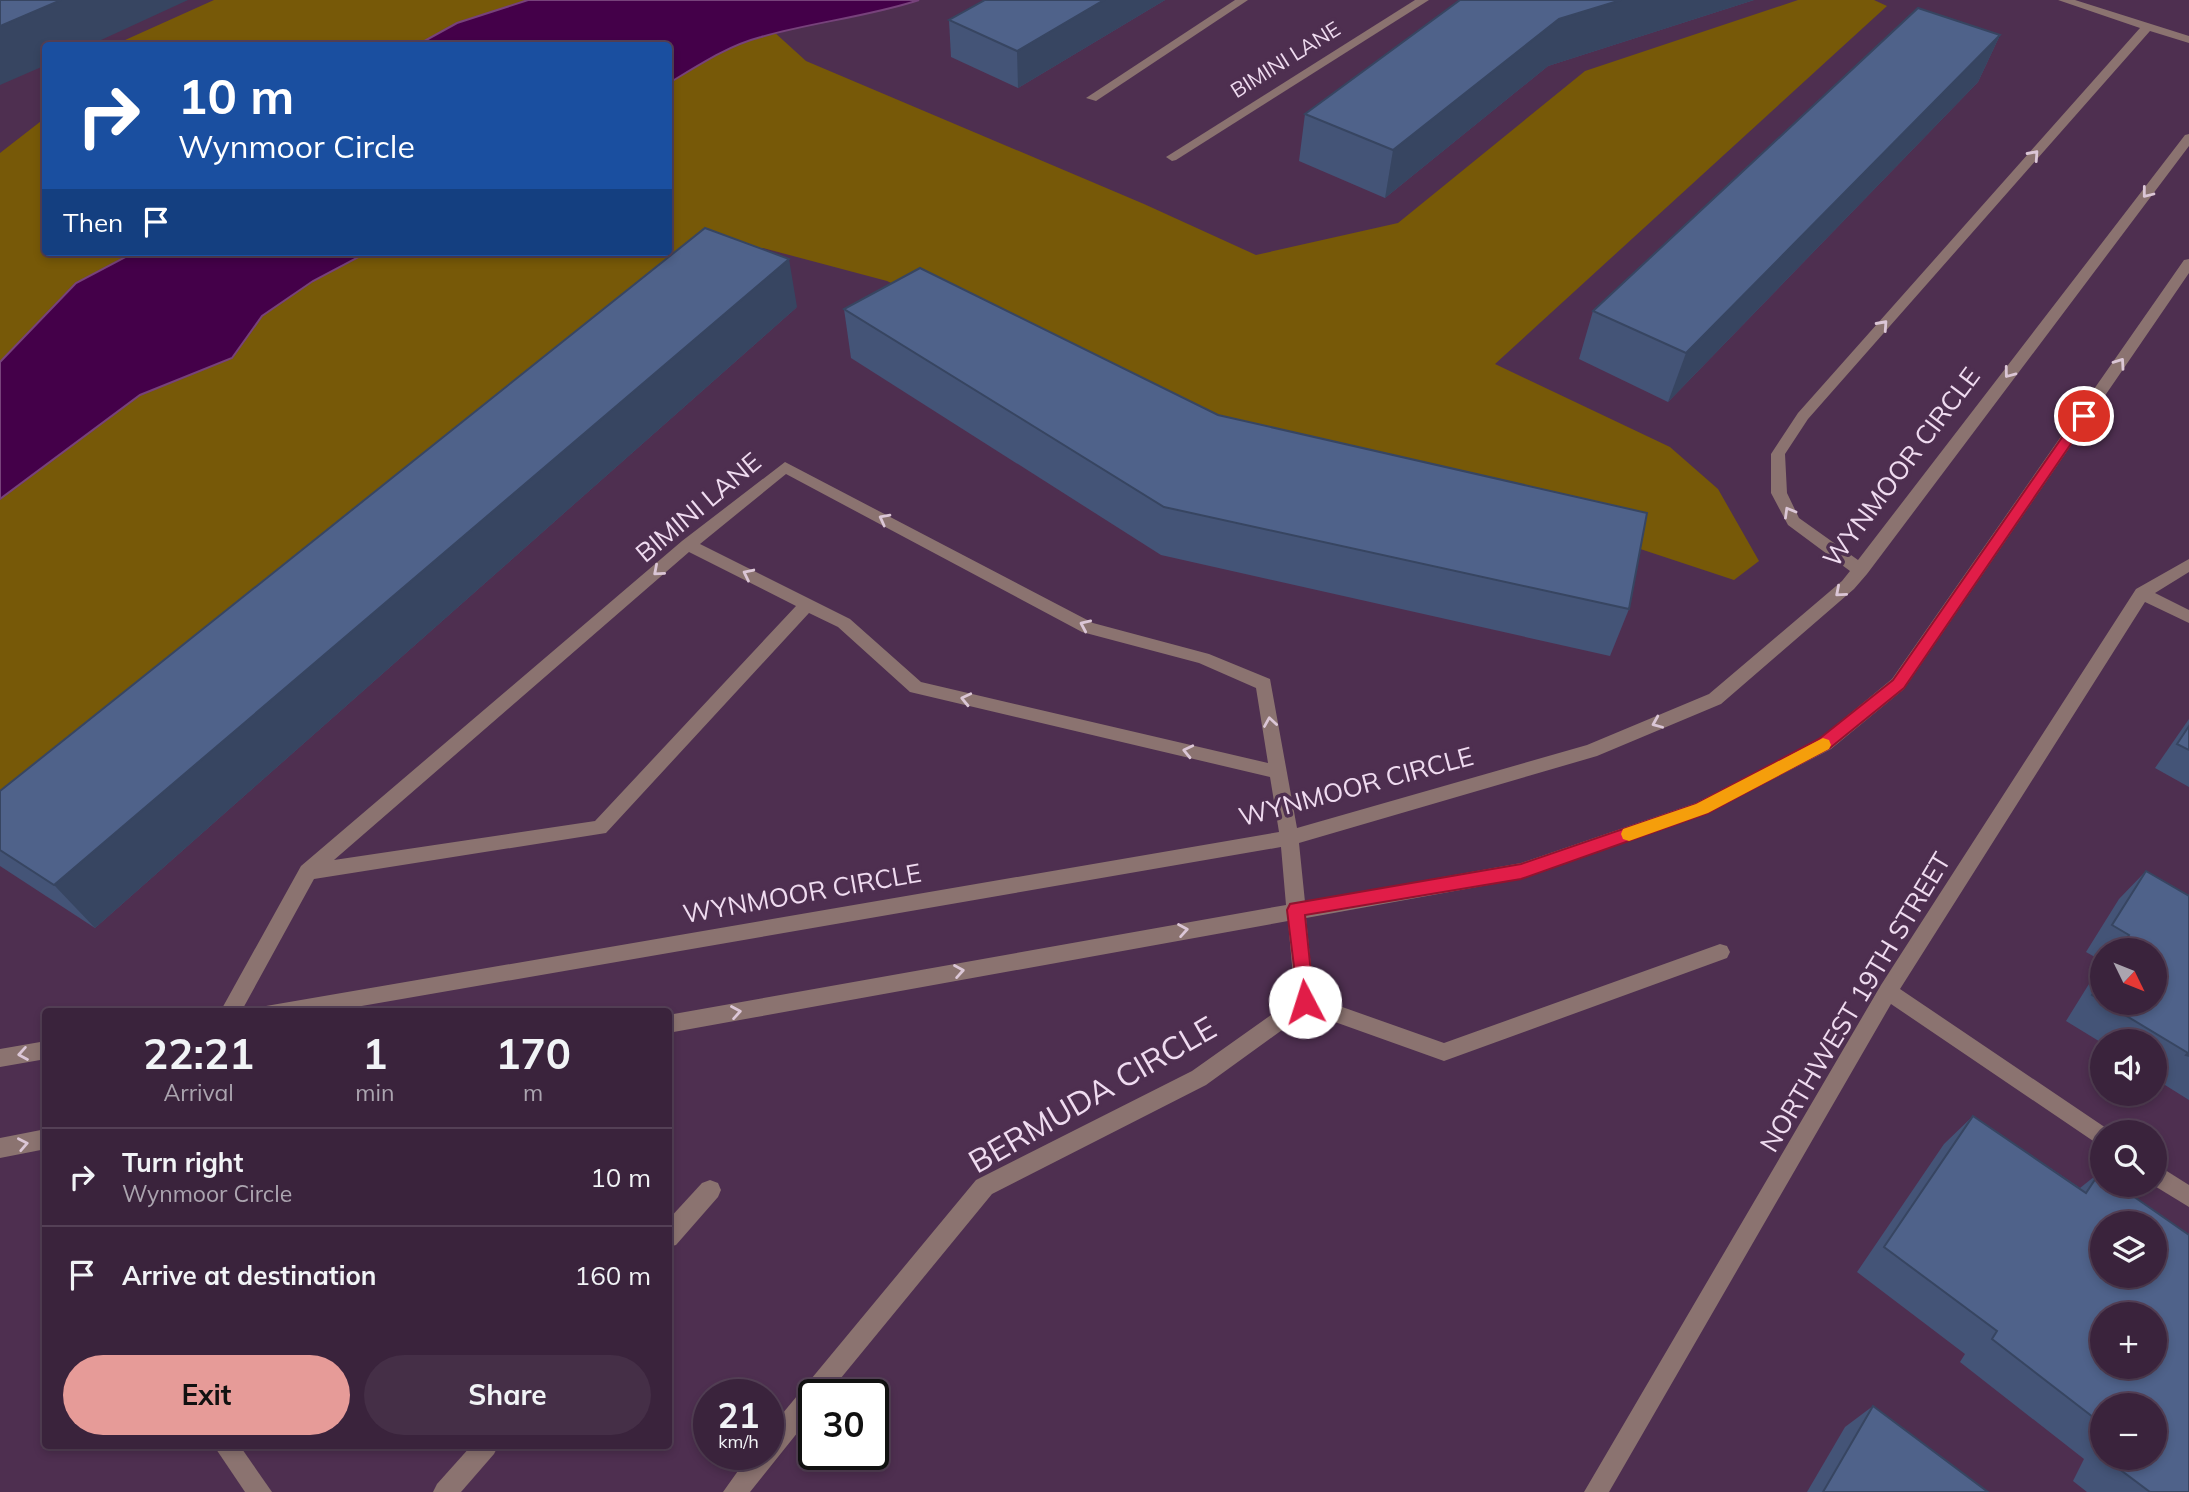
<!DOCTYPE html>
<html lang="en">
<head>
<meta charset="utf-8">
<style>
  :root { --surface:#3a233c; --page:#452f47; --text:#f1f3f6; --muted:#aba4af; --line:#544056; --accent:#e69b98 }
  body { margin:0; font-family:Mulish,sans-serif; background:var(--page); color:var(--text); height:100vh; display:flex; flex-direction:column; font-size:26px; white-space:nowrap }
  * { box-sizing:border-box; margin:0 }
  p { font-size:23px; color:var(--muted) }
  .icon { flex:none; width:38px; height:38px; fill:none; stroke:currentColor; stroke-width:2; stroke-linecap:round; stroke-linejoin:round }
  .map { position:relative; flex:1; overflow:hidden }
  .sheet { position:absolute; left:42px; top:1008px; width:630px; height:441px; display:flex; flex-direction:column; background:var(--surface); border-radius:7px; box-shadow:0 4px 10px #0003,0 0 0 2px var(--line) }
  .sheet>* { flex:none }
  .top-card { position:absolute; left:42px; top:42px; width:630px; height:214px; border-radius:7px; box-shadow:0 4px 10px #0003,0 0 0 2px var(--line); background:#1a4fa0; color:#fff; overflow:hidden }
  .needle { width:46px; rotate:133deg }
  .tools { position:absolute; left:2090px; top:938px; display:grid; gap:14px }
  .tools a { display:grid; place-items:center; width:77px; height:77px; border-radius:50%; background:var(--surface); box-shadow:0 4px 10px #0003,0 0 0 2px var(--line); font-size:35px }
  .speed { position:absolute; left:693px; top:1379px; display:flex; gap:14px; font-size:35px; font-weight:700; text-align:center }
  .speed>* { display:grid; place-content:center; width:91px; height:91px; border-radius:50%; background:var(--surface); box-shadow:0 4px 10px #0003,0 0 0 2px var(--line); line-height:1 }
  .speed small { font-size:18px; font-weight:400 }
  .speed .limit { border:4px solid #111; border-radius:10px; background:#fff; color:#111 }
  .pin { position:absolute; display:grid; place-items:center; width:60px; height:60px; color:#fff; margin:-30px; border:4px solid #fff; border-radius:50%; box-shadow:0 2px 7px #0007 }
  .me { position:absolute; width:77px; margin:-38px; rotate:355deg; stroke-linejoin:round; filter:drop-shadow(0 0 5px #0008) }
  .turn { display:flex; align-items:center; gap:24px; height:147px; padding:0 21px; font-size:32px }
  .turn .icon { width:91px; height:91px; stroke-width:2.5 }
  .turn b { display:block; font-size:49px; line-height:60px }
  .then { display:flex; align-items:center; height:66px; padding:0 21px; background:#0003; gap:14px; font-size:26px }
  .eta { display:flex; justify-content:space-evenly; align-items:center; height:119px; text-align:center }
  .eta b { font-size:42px; font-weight:700; line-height:49px }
  .button { display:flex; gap:14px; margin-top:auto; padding:14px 21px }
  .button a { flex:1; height:80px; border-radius:42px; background:var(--accent); color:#111; font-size:28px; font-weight:700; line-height:80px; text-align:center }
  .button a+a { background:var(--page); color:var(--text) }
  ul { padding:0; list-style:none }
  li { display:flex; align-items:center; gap:21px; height:98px; padding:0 21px; border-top:2px solid var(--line) }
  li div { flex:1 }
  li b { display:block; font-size:26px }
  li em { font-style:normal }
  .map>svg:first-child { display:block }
  .green { fill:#775908 }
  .water { fill:#440049; stroke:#77427b; stroke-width:2 }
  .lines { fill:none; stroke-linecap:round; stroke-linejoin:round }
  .minor { fill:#8b7370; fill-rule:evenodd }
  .wall { fill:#445477; fill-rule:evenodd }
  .shaded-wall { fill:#374561 }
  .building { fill:#4f628a; stroke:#374561; stroke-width:2; fill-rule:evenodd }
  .oneway { stroke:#dbc6d6 }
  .route { fill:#e11d48; stroke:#92132f; stroke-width:2 }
  .slow { fill:#f59e0b }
  .labels { text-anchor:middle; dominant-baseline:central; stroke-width:7; stroke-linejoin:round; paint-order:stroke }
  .far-street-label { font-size:21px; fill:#efdbf0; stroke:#4e2f50 }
  .street-label { font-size:26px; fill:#efdbf0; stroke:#4e2f50 }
  .near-street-label { font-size:32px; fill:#efdbf0; stroke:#4e2f50 }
</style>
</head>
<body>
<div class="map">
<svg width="2189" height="1492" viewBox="0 0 2189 1492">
  <rect width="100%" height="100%" fill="#4e2f50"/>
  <path class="green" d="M214 0H816L762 21 806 61 1144 204 1256 255 1398 223 1585 71 1798 0H1874L1887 6 1495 364 1670 447 1718 489 1759 561 1734 580 1607 538 1225 449 887 281 763 248 670 269 0 794V153L45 118 46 252H668V46L114 45Z"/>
  <g class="water">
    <path d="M528 0H919C867 17 813 22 761 37 730 45 702 63 674 80L669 79 668 46 417 45 457 23Z"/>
    <path d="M135 252H368L313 281 262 316 232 358 140 395 0 499V362L76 283Z"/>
  </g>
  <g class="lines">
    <g class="minor">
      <path d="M1235 0H1248L1096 101 1086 98Z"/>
      <path d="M1415 0H1429L1176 160 1172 161 1166 157Z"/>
      <path d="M2058 0H2075L2189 36V43L2150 31 1808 419 1785 454 1787 493 1799 518 1858 560 2185 135 2189 134V146L1867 574 1854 589 1721 704 1597 756 1299 843 1305 902 1521 863 1696 803 1819 739 1892 679 2184 260 2189 259V273L1904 689 1831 749 1708 813 1521 879 1306 918 1314 997 1444 1043 1720 944 1727 946 1730 952 1727 958 1444 1061 1307 1012 1206 1085 992 1194 827 1395H814V1412L750 1492H723L750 1454H768V1431L976 1180 1192 1071 1295 998 1288 921 668 1033V1015L1286 905 1281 847 327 1012H263L266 1006 1279 832 1270 777 910 692 838 627 809 613 606 833 314 879 241 1012H220L301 866 682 541 785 462 1093 623 1209 654 1270 679 1297 828 1587 745 1709 694 1842 581 1850 571 1788 525 1771 493V454L1798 413 2140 28ZM786 474 1082 632 1199 663 1256 688 1268 763 921 682 850 619 700 544ZM689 552 796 606 595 821 334 860Z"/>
      <path d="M2189 559V572L2155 593 2189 610V623L2145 602 1900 989 2109 1130 2110 1132H2102V1147L1891 1004 1609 1492H1584L1881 985 2136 589Z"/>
      <path d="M46 1041V1059L0 1067V1049Z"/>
      <path d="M46 1129V1149L0 1158V1138Z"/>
      <path d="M2154 1163 2189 1185V1207L2153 1185Z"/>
      <path d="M710 1180 718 1183 721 1190 718 1197 676 1245 668 1247V1220L702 1183Z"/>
      <path d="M214 1446H240L272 1492H245Z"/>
      <path d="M471 1446H498L494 1454 461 1492H433L437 1484Z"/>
    </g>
  </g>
  <g class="wall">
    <path d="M985 0H1165L1018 88 951 57 949 20Z"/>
    <path d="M1460 0H1754L1548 66 1385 198 1299 161 1305 114Z"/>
    <path d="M2000 35 1978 82 1668 402 1579 359 1593 311Z"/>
    <path d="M797 307 95 928 0 866V791Z"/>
    <path d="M844 309 1218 415 1629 609 1610 656 1161 555 851 358Z"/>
    <path d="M2189 719V787L2155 768Z"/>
    <path d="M2146 871 2189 896V1100L2157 1080 2158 1078 2154 1076V1041H2102V1043L2066 1021 2102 963V1003H2154V950H2102V961L2086 952 2119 899Z"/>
    <path d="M1973 1116 2080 1188 2100 1172 2189 1492H2087L2073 1481 2084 1459 1960 1362 1965 1354 1857 1272 1944 1144ZM2102 1405 2154 1458H2102Z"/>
    <path d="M1873 1406 1988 1492H1807L1845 1427Z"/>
  </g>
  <g class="shaded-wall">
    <path d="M61 0H188L88 46H46V65L0 85V26Z"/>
    <path d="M1104 0H1165L1018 88 1017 51Z"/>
    <path d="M1621 0H1754L1548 66 1385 198 1393 150 1559 19Z"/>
    <path d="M2000 35 1978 82 1668 402 1686 353Z"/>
    <path d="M789 259 797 307 95 928 54 885Z"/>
  </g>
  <g class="building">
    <path d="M0 0H61L0 26Z"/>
    <path d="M985 0H1104L1017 51 949 20Z"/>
    <path d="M1460 0H1621L1559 19 1393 150 1305 114Z"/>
    <path d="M1918 8 2000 35 1686 353 1593 311Z"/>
    <path d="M705 228 789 259 54 885 0 850V791Z"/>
    <path d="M920 268 1218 415 1647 513 1629 609 1164 507 844 309Z"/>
    <path d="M2189 726V750L2177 744Z"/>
    <path d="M2146 871 2189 896V1056L2186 1055 2188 1053 2105 1003H2154V950H2120L2129 935 2112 925Z"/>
    <path d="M2102 980V1001L2092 995Z"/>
    <path d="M1973 1116 2086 1193 2100 1172 2102 1174V1185H2117L2189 1235V1492H2150L2110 1462 2113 1458H2154V1405H2102V1424L1992 1339 1997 1331 1884 1247ZM2102 1223H2154V1276H2102ZM2102 1314H2154V1367H2102Z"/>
    <path d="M1873 1406 1988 1492H1823Z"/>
  </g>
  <defs><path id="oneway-chevron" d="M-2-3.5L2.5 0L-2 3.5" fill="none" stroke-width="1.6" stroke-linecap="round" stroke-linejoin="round" transform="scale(1.75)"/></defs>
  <g class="oneway">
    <use href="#oneway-chevron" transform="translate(2034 155) rotate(-48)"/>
    <use href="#oneway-chevron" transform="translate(2147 193) rotate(128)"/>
    <use href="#oneway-chevron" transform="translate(1883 325) rotate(-48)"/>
    <use href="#oneway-chevron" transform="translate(2120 363) rotate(-55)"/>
    <use href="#oneway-chevron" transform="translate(2009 373) rotate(127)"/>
    <use href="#oneway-chevron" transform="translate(1789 512) rotate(-120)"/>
    <use href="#oneway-chevron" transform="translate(884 519) rotate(-152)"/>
    <use href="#oneway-chevron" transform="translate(658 571) rotate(139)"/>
    <use href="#oneway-chevron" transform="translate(748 574) rotate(-154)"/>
    <use href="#oneway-chevron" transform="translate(1840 592) rotate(139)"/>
    <use href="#oneway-chevron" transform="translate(1085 625) rotate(-156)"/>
    <use href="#oneway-chevron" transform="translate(966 699) rotate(-167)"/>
    <use href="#oneway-chevron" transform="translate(1270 722) rotate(-99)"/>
    <use href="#oneway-chevron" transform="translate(1657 723) rotate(157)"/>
    <use href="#oneway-chevron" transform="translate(1188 751) rotate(-167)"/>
    <use href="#oneway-chevron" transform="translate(1183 930) rotate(-10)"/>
    <use href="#oneway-chevron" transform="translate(959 971) rotate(-10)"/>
    <use href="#oneway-chevron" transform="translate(736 1012) rotate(-10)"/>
    <use href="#oneway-chevron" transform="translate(23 1054) rotate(170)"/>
    <use href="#oneway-chevron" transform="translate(23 1144) rotate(-11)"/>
  </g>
  <path class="route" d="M2084 412 2090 416 2088 419 1904 688 1830 748 1708 813 1521 879 1305 915 1314 1002 1311 1007 1305 1010 1299 1007 1287 910 1290 904 1521 864 1696 804 1819 739 1893 680 2079 413Z"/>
  <path class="slow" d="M1823 738 1829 740 1831 745 1829 749 1708 813 1629 841 1623 839 1621 834 1623 829 1696 804Z"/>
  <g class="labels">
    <g class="far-street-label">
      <text transform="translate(1285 59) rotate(-32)">BIMINI LANE</text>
    </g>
    <g class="street-label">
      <text transform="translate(1901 467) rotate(-53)">WYNMOOR CIRCLE</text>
      <text transform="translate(698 507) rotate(-40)">BIMINI LANE</text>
      <text transform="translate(1356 786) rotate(-15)">WYNMOOR CIRCLE</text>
      <text transform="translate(802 893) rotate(-10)">WYNMOOR CIRCLE</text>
      <text transform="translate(1855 1002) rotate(-59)">NORTHWEST 19TH STREET</text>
    </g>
    <g class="near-street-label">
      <text transform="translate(1092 1094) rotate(-30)">BERMUDA CIRCLE</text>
    </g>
  </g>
</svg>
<div class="tools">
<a><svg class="needle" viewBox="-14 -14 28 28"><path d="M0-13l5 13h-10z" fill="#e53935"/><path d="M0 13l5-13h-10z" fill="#aba4af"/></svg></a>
<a><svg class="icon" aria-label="sound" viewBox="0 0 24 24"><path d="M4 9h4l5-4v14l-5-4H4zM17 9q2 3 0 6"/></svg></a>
<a><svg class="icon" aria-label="search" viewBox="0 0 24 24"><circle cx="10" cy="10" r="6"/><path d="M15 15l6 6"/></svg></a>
<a><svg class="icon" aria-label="layers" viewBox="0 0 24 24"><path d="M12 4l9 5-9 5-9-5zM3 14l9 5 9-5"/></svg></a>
<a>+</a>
<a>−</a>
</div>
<div class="speed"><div>21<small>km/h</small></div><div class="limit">30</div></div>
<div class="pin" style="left:2084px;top:416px;background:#d93025"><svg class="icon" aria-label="arrive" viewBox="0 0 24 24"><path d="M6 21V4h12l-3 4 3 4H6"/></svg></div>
<svg class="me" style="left:1305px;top:1002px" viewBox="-20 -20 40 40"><circle r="19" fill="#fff"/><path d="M0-13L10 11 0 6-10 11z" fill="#e11d48"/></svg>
<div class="top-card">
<div class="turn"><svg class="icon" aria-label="right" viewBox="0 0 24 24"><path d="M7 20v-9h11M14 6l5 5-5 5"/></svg><div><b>10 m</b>Wynmoor Circle</div></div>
<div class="then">Then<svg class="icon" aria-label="arrive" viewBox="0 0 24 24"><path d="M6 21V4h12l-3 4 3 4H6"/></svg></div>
</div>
<section class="sheet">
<div class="eta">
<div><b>22:21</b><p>Arrival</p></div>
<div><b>1</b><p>min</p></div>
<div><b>170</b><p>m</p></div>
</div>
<ul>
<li><svg class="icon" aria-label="right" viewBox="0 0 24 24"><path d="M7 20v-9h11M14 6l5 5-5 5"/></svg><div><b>Turn right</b><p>Wynmoor Circle</p></div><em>10 m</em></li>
<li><svg class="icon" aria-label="arrive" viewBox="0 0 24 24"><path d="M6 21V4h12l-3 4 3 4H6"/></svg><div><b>Arrive at destination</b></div><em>160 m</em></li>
</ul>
<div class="button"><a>Exit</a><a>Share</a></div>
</section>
</div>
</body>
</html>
